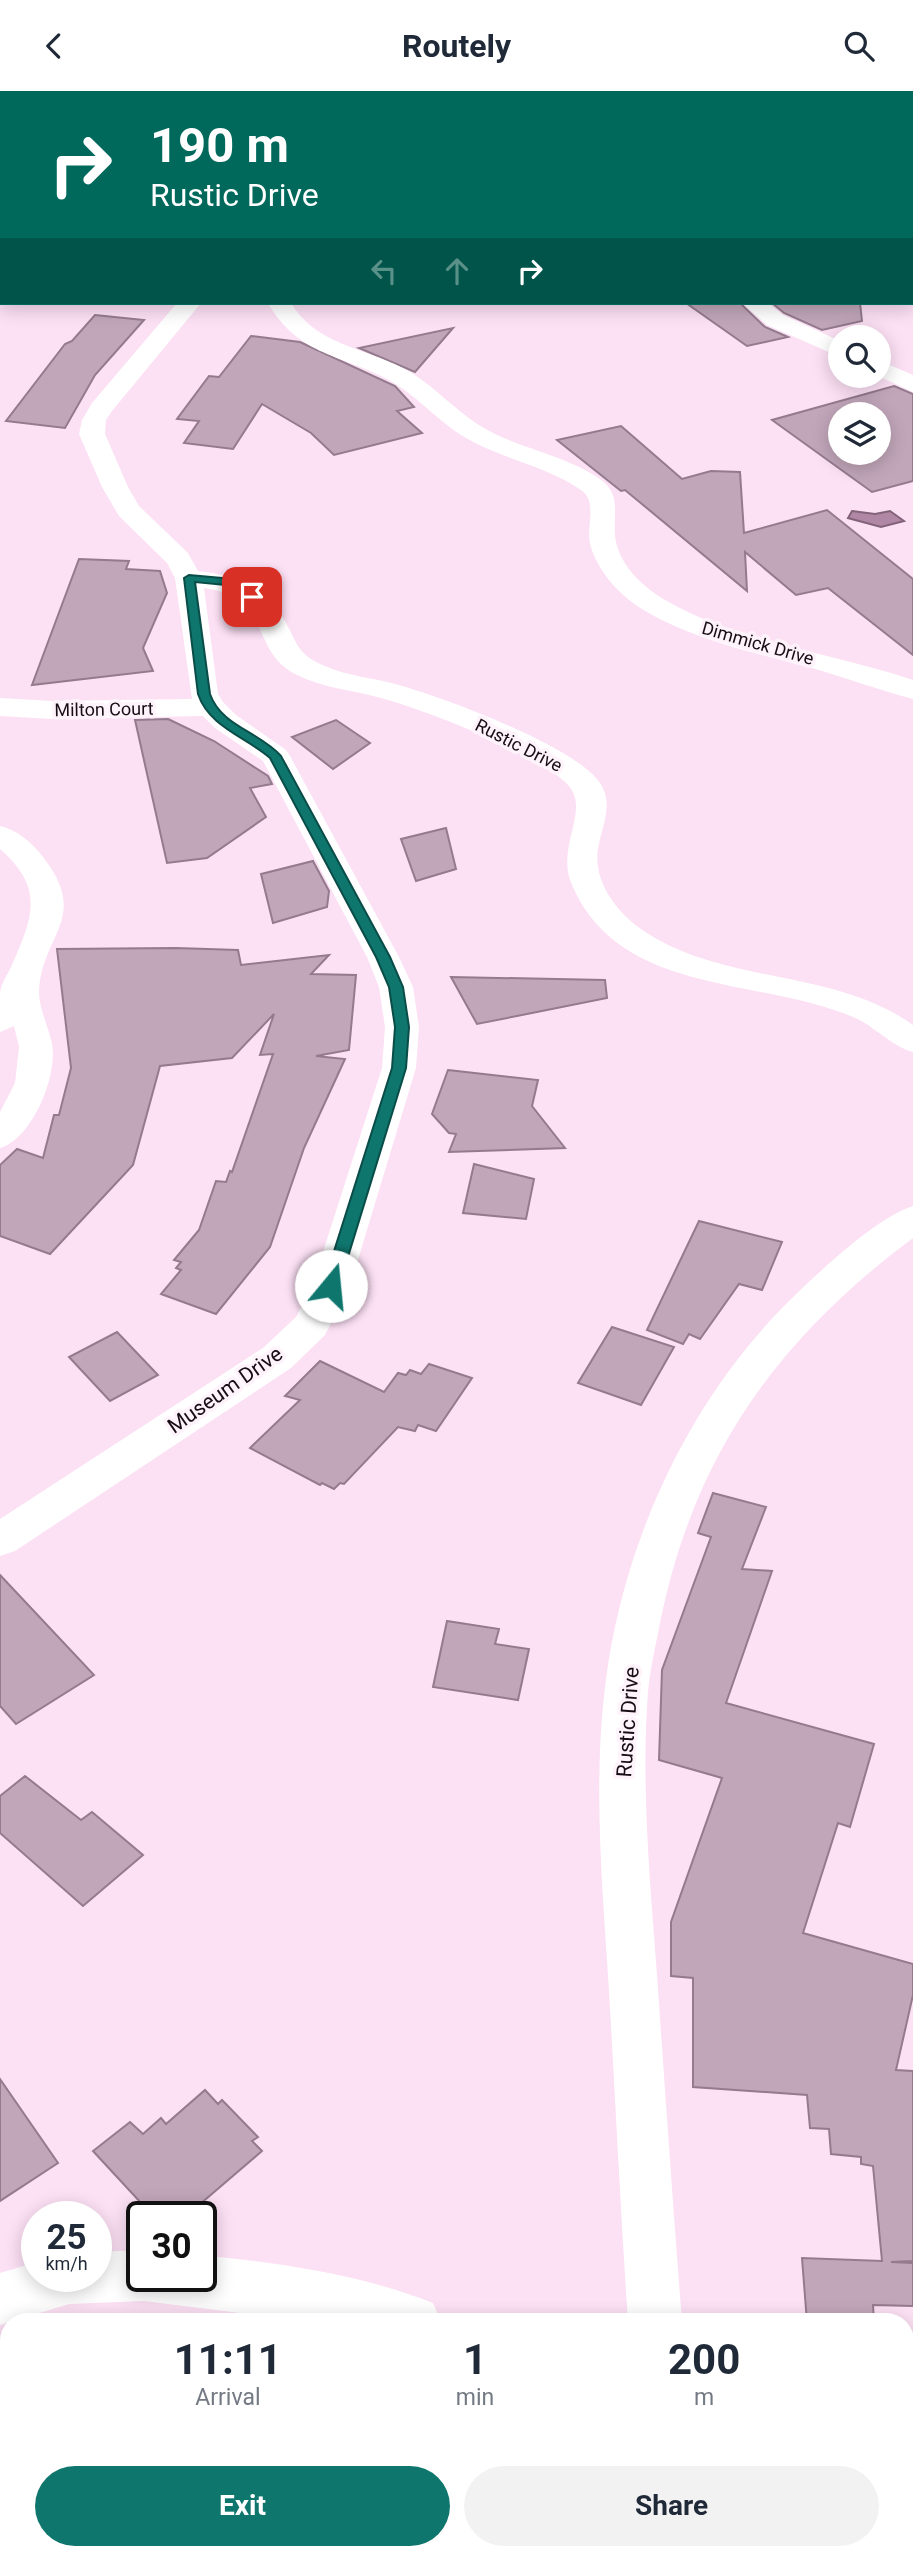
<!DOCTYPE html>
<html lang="en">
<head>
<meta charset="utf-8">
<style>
  :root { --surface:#fff; --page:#f2f2f3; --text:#1f2937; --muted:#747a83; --accent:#0f766e }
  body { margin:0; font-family:Roboto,sans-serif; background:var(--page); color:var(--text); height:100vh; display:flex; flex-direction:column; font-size:26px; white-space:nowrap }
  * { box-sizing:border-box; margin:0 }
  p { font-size:23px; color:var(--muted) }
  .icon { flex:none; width:38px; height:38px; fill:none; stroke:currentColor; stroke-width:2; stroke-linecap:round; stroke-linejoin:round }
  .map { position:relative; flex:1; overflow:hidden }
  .details { position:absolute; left:0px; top:2222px; width:914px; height:247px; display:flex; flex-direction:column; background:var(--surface); border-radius:28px 28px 0 0; box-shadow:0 4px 18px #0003 }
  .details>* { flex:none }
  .guide { position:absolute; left:0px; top:0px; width:914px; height:214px; box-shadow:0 4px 18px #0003; background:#00695c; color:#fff; overflow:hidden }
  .buttons { position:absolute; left:828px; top:234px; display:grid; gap:14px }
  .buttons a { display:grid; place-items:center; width:63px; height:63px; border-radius:50%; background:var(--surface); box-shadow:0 4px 18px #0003; font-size:35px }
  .speed { position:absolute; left:21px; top:2110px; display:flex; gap:14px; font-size:35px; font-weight:700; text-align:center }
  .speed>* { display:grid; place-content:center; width:91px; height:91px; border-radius:50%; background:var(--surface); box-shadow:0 4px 18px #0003; line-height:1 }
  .speed small { font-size:18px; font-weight:400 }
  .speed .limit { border:4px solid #111; border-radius:10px; background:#fff; color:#111 }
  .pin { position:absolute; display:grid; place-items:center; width:60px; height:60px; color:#fff; margin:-30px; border-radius:14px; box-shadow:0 4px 10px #0006 }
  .me { position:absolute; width:77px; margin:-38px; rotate:17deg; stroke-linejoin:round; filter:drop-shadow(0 0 5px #0008) }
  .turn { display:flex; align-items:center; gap:24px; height:147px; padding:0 35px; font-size:32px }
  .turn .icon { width:91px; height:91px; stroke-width:2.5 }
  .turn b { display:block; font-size:49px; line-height:60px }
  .lanes { display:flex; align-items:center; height:66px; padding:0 35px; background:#0003; justify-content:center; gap:35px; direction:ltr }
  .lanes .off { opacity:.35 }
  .eta { display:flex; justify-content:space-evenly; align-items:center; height:119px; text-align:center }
  .eta b { font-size:42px; font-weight:700; line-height:49px }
  .primary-button { display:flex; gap:14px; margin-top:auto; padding:14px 35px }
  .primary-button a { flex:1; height:80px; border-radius:42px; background:var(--accent); color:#fff; font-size:28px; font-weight:700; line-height:80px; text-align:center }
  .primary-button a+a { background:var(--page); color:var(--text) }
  header { display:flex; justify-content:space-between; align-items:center; height:91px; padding:0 35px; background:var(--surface); font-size:32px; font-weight:700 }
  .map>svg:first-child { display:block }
  .water { fill:#b187a6; stroke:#83637a; stroke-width:2 }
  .building { fill:#c1a6b9; stroke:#947a8d; stroke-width:2; fill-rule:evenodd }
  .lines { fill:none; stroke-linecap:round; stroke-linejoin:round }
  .minor { fill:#fff; fill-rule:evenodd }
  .route { fill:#0f766e; stroke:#0a4d48; stroke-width:2 }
  .labels { text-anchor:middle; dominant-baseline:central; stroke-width:7; stroke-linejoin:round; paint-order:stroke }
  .far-street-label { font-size:18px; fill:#170e15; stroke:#fff3fb }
  .street-label { font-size:21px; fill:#170e15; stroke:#fff3fb }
</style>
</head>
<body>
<header><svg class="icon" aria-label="back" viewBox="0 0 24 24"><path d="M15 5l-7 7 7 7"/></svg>Routely<svg class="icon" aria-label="search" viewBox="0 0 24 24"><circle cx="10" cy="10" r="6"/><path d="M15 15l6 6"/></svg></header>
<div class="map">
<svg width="913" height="2468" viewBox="0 0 913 2468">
  <rect width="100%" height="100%" fill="#fce0f4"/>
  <path class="water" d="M852 420 875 423 890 420 904 430 881 436 848 427Z"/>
  <g class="building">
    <path d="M686 212H740L765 236 788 246 747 255Z"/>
    <path d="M772 212H860L862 230 822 239 784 222Z"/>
    <path d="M95 224 144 229 95 284 65 337 6 330 65 253 72 250Z"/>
    <path d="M453 237 415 281 359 257Z"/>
    <path d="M251 245 300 251 395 295 414 316 397 320 422 342 334 364 311 342 262 313 233 358 184 352 199 330 177 328 209 285 219 286Z"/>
    <path d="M894 295 913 303V390L872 401 772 329ZM840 324H878V362H840Z"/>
    <path d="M621 335 682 388 711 380 740 381 744 442 827 419 913 488V564L828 497 796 504 745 461 747 500 625 399 621 400 557 349Z"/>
    <path d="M79 468 129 470 126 478 160 480 167 502 143 557 153 580 32 594Z"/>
    <path d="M168 628 214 650 268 685 272 693 250 697 266 726 207 767 167 772 135 629Z"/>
    <path d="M336 629 370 652 333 678 292 646Z"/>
    <path d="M446 737 456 778 416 790 401 748Z"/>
    <path d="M313 770 329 800 327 816 273 832 261 783Z"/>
    <path d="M176 857 238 859 241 874 329 864 311 883 356 884 349 959 316 965 345 968 304 1057 270 1156 216 1223 161 1203 181 1179 176 1177 181 1171 174 1169 199 1139 216 1090 226 1091 230 1080 232 1081 273 963 260 964 274 923 232 967 160 975 133 1074 50 1163 0 1145V1074L17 1058 43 1067 54 1024H59L71 977 57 858Z"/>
    <path d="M451 886 605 889 607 907 477 933Z"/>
    <path d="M448 979 538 989 532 1015 565 1057 449 1061 456 1043 449 1042 432 1023Z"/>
    <path d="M474 1073 534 1088 526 1128 463 1122Z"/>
    <path d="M699 1130 782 1151 762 1199 739 1193 700 1248 689 1243 683 1253 647 1239Z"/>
    <path d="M612 1236 674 1256 641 1314 578 1292Z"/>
    <path d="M117 1241 158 1284 110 1310 69 1266Z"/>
    <path d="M320 1270 384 1301 398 1282 406 1284 410 1279 421 1283 429 1273 472 1287 436 1340 418 1334 415 1340 398 1336 344 1393 340 1392 334 1398 322 1392 320 1394 250 1357 300 1309 285 1305Z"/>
    <path d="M713 1402 766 1416 742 1478 772 1480 726 1612 874 1653 850 1736 838 1732 803 1842 913 1873V1904L896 1979 913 1980V2170L891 2171 913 2172V2215L873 2214 874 2231H807L802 2167 882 2170 873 2075 861 2073V2066L831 2063 829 2038 810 2037 807 2004 693 1996V1887L671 1885V1831L722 1687 659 1669 662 1579 711 1446 698 1442Z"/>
    <path d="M0 1484 94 1584 16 1633 0 1615Z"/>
    <path d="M447 1530 499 1538 495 1553 529 1558 518 1609 433 1596Z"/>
    <path d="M25 1685 81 1729 92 1721 143 1764 83 1815 0 1742V1705Z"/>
    <path d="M0 1988 58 2072 0 2110Z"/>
    <path d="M205 1999 218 2013 222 2009 258 2046 252 2050 262 2060 185 2126H154L93 2060 130 2031 143 2043 161 2027 166 2033Z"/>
  </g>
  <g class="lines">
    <g class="minor">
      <path d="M220 0H240L219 2Z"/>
      <path d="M485 0H509L510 2H486Z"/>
      <path d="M782 0H802L803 2H783Z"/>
      <rect x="912" y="69" width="1" height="13"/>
      <path d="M177 212H201L112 320 106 329 105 343 128 396 139 415 188 462 198 480C236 484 267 495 285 530 298 554 298 564 325 575 350 586 377 587 402 595 448 608 567 653 597 688 616 711 602 733 598 758 593 790 616 820 641 838 723 895 832 876 913 934V961C897 957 886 946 872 937 862 929 847 923 834 919 745 888 617 899 572 794 554 754 595 716 564 690 528 659 428 620 381 607 352 599 322 597 295 583 249 559 273 506 204 497L218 603 223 611 236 624 286 659 290 665 399 866 413 896 419 936 416 977 350 1195 325 1244 291 1277 15 1460 0 1465V1428L263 1257 296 1226 312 1195 382 977 385 936 379 896 367 866 263 670 215 637 203 625 52 628 0 625V607L52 610 192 608 175 487 167 472 119 425 102 396 79 343 82 329 92 312Z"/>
      <path d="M268 212H291C315 253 364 257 403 277 433 293 455 320 484 337 520 358 566 364 600 388 624 405 611 427 616 451 622 477 644 497 667 510 741 552 832 562 913 589V608C879 599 846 587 812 577 756 562 697 550 647 521 622 507 598 482 590 453 586 436 598 410 581 399 547 375 502 368 466 347 437 330 415 302 385 287 338 263 297 263 268 212Z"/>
      <path d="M742 212H768L783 224 840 250V266L767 234Z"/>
      <path d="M878 269 913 284V301L878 285Z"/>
      <path d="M0 735C17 739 32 751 43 766 91 827 41 844 39 901 39 918 49 937 52 953 58 985 32 1048 0 1057V1021L15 992 19 956 14 935 0 941C0 928 0 914 0 902 1 893 7 884 11 876 32 828 46 798 0 758Z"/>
      <path d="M913 1115V1147C776 1249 692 1367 659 1537 655 1558 650 1579 648 1601 641 1695 650 1790 657 1884 665 1999 673 2115 682 2231H628C621 2127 616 2022 610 1917 604 1811 592 1702 605 1596 622 1453 688 1309 791 1208 819 1181 877 1126 913 1115Z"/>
      <path d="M142 2159V2186H201V2164C279 2172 360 2183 433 2212L441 2231H312L144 2210 69 2213 0 2234V2182L37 2171V2186H96V2161Z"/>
    </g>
  </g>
  <path class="route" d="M189 484 233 488 258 506 252 510 226 494 195 491 210 603C221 635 260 641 281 665L390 866 403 896 409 936 406 977 339 1195 331 1200 323 1195 392 977 395 936 389 896 376 866 270 667C246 646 209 636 198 603L184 487Z"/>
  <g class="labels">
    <g class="far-street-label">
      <text transform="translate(758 552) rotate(16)">Dimmick Drive</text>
      <text transform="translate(104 618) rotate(-1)">Milton Court</text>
      <text transform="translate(519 654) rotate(27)">Rustic Drive</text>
    </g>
    <g class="street-label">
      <text transform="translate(225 1299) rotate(-35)">Museum Drive</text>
      <text transform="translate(628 1631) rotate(-86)">Rustic Drive</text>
    </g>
  </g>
</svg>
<div class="buttons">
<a><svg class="icon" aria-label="search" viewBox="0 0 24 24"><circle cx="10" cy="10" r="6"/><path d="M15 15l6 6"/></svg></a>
<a><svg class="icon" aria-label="layers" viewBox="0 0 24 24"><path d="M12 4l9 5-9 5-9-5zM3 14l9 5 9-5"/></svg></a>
</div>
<div class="speed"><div>25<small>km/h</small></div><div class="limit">30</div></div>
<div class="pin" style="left:252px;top:506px;background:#d93025"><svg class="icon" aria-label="arrive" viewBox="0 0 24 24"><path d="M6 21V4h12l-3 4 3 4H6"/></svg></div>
<svg class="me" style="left:331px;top:1195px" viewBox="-20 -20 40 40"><circle r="19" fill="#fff"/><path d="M0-13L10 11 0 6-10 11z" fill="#0f766e"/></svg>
<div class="guide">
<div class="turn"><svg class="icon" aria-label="right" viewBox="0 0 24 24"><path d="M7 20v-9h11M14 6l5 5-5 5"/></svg><div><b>190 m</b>Rustic Drive</div></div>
<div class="lanes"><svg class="icon off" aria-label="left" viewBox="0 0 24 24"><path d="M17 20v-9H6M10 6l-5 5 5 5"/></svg><svg class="icon off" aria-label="ahead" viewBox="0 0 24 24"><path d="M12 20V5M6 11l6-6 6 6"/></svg><svg class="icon" aria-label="right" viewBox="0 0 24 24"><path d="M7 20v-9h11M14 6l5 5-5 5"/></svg></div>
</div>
<section class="details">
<div class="eta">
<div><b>11:11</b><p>Arrival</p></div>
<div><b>1</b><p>min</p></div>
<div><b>200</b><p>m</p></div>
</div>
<div class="primary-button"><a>Exit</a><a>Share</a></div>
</section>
</div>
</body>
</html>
